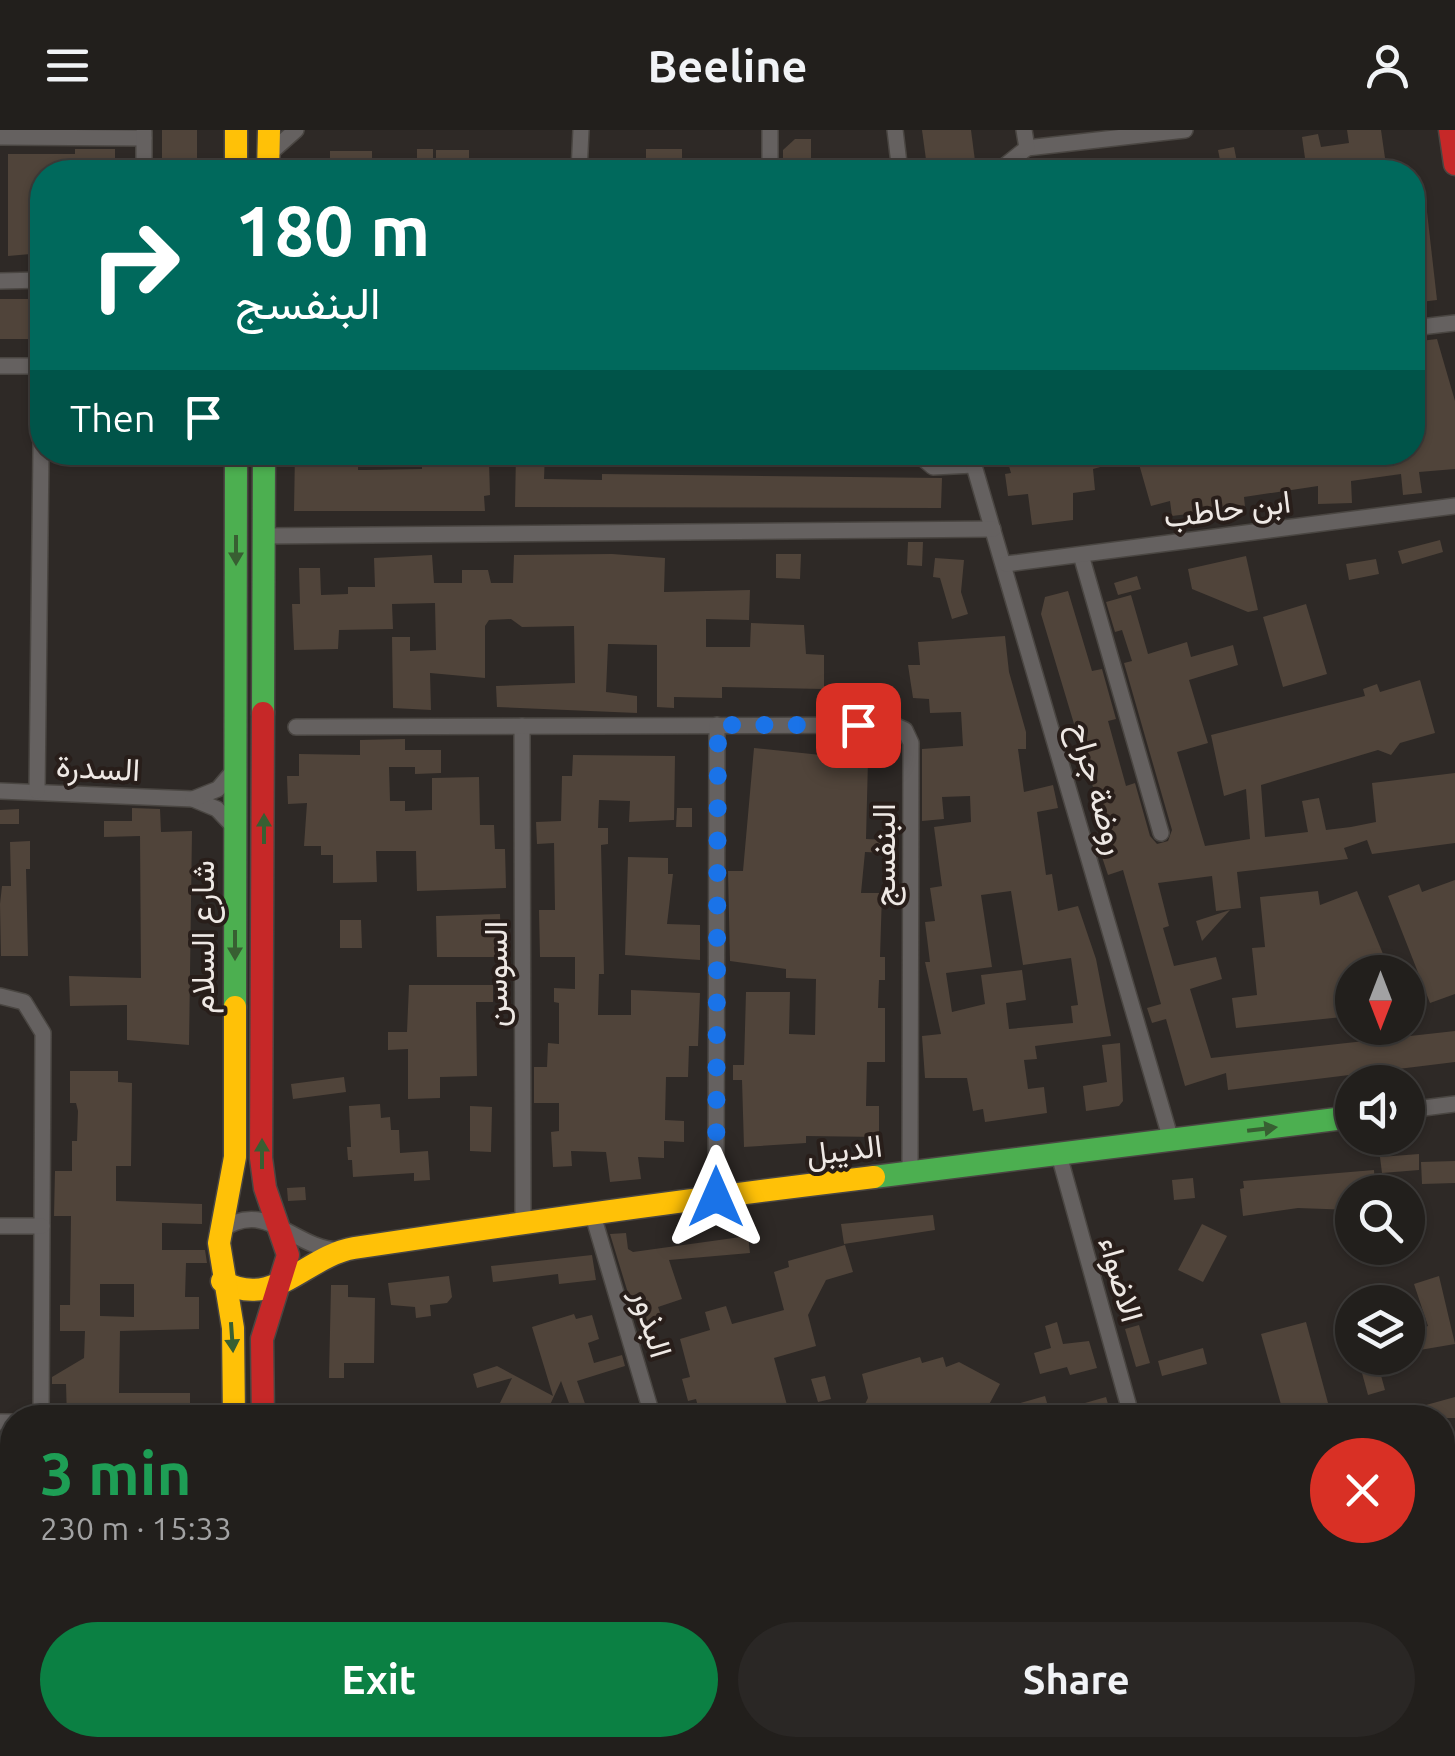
<!DOCTYPE html>
<html lang="en">
<head>
<meta charset="utf-8">
<style>
  :root { --surface:#221f1c; --page:#2a2725; --text:#f1f3f6; --muted:#a2a2a3; --line:#3f3d3b; --accent:#0b8043 }
  body { margin:0; font-family:Ubuntu,Vazirmatn,sans-serif; background:var(--page); color:var(--text); height:100vh; display:flex; flex-direction:column; font-size:38px; white-space:nowrap }
  * { box-sizing:border-box; margin:0 }
  p { font-size:32px; color:var(--muted) }
  .icon { flex:none; width:55px; height:55px; fill:none; stroke:currentColor; stroke-width:2; stroke-linecap:round; stroke-linejoin:round }
  .map { position:relative; flex:1; overflow:hidden }
  .panel { position:absolute; left:0px; top:1275px; width:1455px; height:352px; display:flex; flex-direction:column; background:var(--surface); border-radius:40px 40px 0 0; box-shadow:0 2px 8px #0004,0 0 0 2px var(--line) }
  .panel>* { flex:none }
  .guide { position:absolute; left:30px; top:30px; width:1395px; height:305px; border-radius:40px; box-shadow:0 2px 8px #0004,0 0 0 2px var(--line); background:#00695c; color:#fff; overflow:hidden }
  .needle { width:65px; rotate:180deg }
  .fabs { position:absolute; left:1335px; top:825px; display:grid; gap:20px }
  .fabs a { display:grid; place-items:center; width:90px; height:90px; border-radius:50%; background:var(--surface); box-shadow:0 2px 8px #0004,0 0 0 2px var(--line); font-size:50px }
  .pin { position:absolute; display:grid; place-items:center; width:85px; height:85px; color:#fff; margin:-42px; border-radius:20px; box-shadow:0 5px 15px #0006 }
  .me { position:absolute; width:110px; margin:-55px; rotate:0deg; stroke-linejoin:round; filter:drop-shadow(0 0 8px #0008) }
  .turn { display:flex; align-items:center; gap:35px; height:210px; padding:0 40px; font-size:45px }
  .turn .icon { width:130px; height:130px; stroke-width:2.5 }
  .turn b { display:block; font-size:70px; line-height:85px }
  .then { display:flex; align-items:center; height:95px; padding:0 40px; background:#0003; gap:20px; font-size:38px }
  .round { display:grid; place-items:center; flex:none; width:105px; height:105px; border-radius:52px; background:var(--page) }
  .summary { display:flex; align-items:center; justify-content:space-between; height:170px; padding:0 40px }
  h1 { font-size:60px; font-weight:700; line-height:75px; color:#1e9e55 }
  .button { display:flex; gap:20px; margin-top:auto; padding:20px 40px }
  .button a { flex:1; height:115px; border-radius:60px; background:var(--accent); color:#fff; font-size:40px; font-weight:700; line-height:115px; text-align:center }
  .button a+a { background:var(--page); color:var(--text) }
  header { display:flex; justify-content:space-between; align-items:center; height:130px; padding:0 40px; background:var(--surface); font-size:45px; font-weight:700 }
  .map>svg:first-child { display:block }
  .building { fill:#50443a; fill-rule:evenodd }
  .lines { fill:none; stroke-linecap:round; stroke-linejoin:round }
  .street-casing { stroke:#4a4642; stroke-width:18 }
  .fast-casing { stroke:#4a4642; stroke-width:25 }
  .slow-casing { stroke:#4a4642; stroke-width:25 }
  .jam-casing { stroke:#4a4642; stroke-width:25 }
  .street { stroke:#656160; stroke-width:15 }
  .fast { stroke:#4caf50; stroke-width:22 }
  .slow { stroke:#ffc107; stroke-width:22 }
  .jam { stroke:#c62828; stroke-width:22 }
  .oneway { fill:#385f32 }
  .route { stroke:#1a73e8; stroke-width:18; stroke-dasharray:0 32.4 }
  .labels { text-anchor:middle; dominant-baseline:central; stroke-width:8; stroke-linejoin:round; paint-order:stroke }
  .street-label { font-size:32px; fill:#eee8e4; stroke:#281e1a }
</style>
</head>
<body>
<header><svg class="icon" aria-label="menu" viewBox="0 0 24 24"><path d="M4 6h16M4 12h16M4 18h16"/></svg>Beeline<svg class="icon" aria-label="person" viewBox="0 0 24 24"><circle cx="12" cy="8" r="4"/><path d="M4 21q1-7 8-7t8 7"/></svg></header>
<div class="map">
<svg width="1455" height="1626" viewBox="0 0 1455 1626">
  <rect width="100%" height="100%" fill="#2e2926"/>
  <g class="building">
    <rect x="162" y="0" width="35" height="42"/>
    <path d="M922 0H971L975 31 927 37Z"/>
    <path d="M1347 0H1381L1387 42H1307L1302 7 1318 4 1321 17 1349 13Z"/>
    <path d="M795 9H811V36H783V20Z"/>
    <path d="M1234 17 1238 37 1222 40 1218 20Z"/>
    <path d="M75 19H115V42H42V123L8 126V24H75Z"/>
    <rect x="417" y="19" width="16" height="13"/>
    <path d="M646 19H682V29H717V42H646Z"/>
    <rect x="436" y="20" width="33" height="19"/>
    <rect x="330" y="21" width="42" height="21"/>
    <path d="M1426 73 1437 170 1412 173V74Z"/>
    <rect x="0" y="169" width="42" height="40"/>
    <path d="M1437 209 1455 271V339L1419 342 1422 363 1403 365 1401 344 1351 351 1352 373 1318 374V356L1244 367 1245 377 1172 386 1170 371 1151 376 1137 327 1093 339 1095 360 1073 363V390L1032 395 1028 364 1008 366 1005 344 1011 343 1006 326 1019 322H1204L1205 330 1241 322H1412V212Z"/>
    <path d="M295 322H358V340H365L422 339V322H449V333L489 332 490 365 484 366 485 381H294Z"/>
    <path d="M516 322H545L544 349 602 350V344L942 348 941 378 515 377Z"/>
    <path d="M1440 410 1443 422 1402 434 1398 421Z"/>
    <path d="M908 412H923L922 436 907 435Z"/>
    <path d="M612 424 665 428 664 462 750 460 749 490 706 489V517H750L751 493 804 495 806 524 824 525V559L722 557V568L674 567V578L657 577V515L608 514 606 562 637 566V583L497 577 496 556 575 553 574 496 522 497 511 489 489 490 485 496V548L430 543 431 580 393 578 392 507H410V521L436 520 435 473 392 474 393 499 339 500 338 519 294 520 292 474H300L299 438H320L321 465 348 464V457H375L374 428 432 425 434 453H462V440H488L491 453H513L514 425Z"/>
    <path d="M776 424H801L800 449 776 448Z"/>
    <path d="M1246 426 1258 480 1248 482 1192 459 1188 439Z"/>
    <path d="M935 428 964 430 961 462 968 484 952 489 940 448 933 447Z"/>
    <path d="M1376 429 1379 444 1349 450 1346 434Z"/>
    <path d="M1137 446 1141 459 1118 465 1114 453Z"/>
    <path d="M1068 461 1092 541 1102 539 1116 589 1108 591 1126 656 1135 653 1150 706 1157 714 1168 711 1172 700 1124 533 1132 531 1122 500 1115 502 1106 472 1131 465 1148 524 1187 512 1191 527 1233 515 1238 535 1189 550 1208 613 1177 622 1205 716 1250 709 1246 659 1224 666 1211 605 1365 566 1363 559 1377 554 1380 562 1420 550 1435 603 1400 613 1391 625 1378 620 1261 655 1265 707 1308 702 1302 671 1319 668 1326 700 1351 697 1376 692 1372 653 1455 643V713L1372 724 1367 710 1344 718 1348 729 1237 742 1241 778 1216 781 1212 746 1158 753 1169 796 1163 798 1174 836 1216 827 1222 849 1190 859 1211 928 1455 901V932L1228 960 1226 943 1185 956 1166 889 1152 893 1147 878 1161 874 1123 740 1108 745 1100 721 1111 717 1041 484 1045 467Z"/>
    <path d="M1306 474 1327 544 1283 557 1263 487Z"/>
    <path d="M1005 506 1009 542 1026 602V619H1018L1024 662 1053 655 1058 678 1037 682 1046 745 1052 744 1058 781 1078 776 1096 829 1111 906 1035 916 1037 929 1024 930 1028 959 1044 957 1047 983 985 992 983 979 973 981 967 948H925L922 906 941 904 925 832H930L925 792 935 791 930 758 942 756 934 697 971 692 970 666 942 667 944 689 922 691V619L963 616 961 582 930 583 929 569 913 568 908 535H920L918 512ZM1011 761 1023 835 1071 828 1078 875 1071 876 1073 893 1009 899 1006 873 1026 870 1022 840 981 845 985 874 952 882 946 843 992 837 981 765Z"/>
    <path d="M405 609V620H441V643L415 644V637H389L390 671H405V681L432 680V648L479 647 480 695H494L495 719H505L506 758 417 761 416 721H376L377 752 333 753V725H321V716H304L307 673 288 674 287 646H299V624L360 625V610Z"/>
    <path d="M754 618 868 630 866 709 887 710V723L865 722 861 763H882L880 827H885V850H879L878 878H885V932H867L866 976H879V1007L806 1006V1013L744 1017 742 950H733V935H744L746 862H790L789 904 815 905 816 849 786 848V839L730 831 728 741H743Z"/>
    <path d="M573 625 675 626 674 690 629 692 630 671 599 670 598 698H608V714L601 715 604 844H599L598 885H631V860L700 863 698 916H689L688 947H666L665 990 684 991V1012L664 1011V1028L638 1027 641 1049 610 1052 606 1022 571 1021 572 1036 553 1037 551 1002 559 1001V973H534V937H547L548 913 559 914V873L554 872V858L575 859V827H540L539 780H555L554 713 537 714 536 692 561 691 562 646H572Z"/>
    <path d="M132 678 160 679 161 702 192 701 189 915 127 910V875L70 876 69 846 141 848 140 706 104 707V691H132Z"/>
    <path d="M677 678H692V697H676Z"/>
    <path d="M19 679V694H0V680Z"/>
    <path d="M30 711V739H26L28 826H1L0 774 2 756H11L10 712Z"/>
    <path d="M628 727 668 728V744H673L667 794 700 795V830L625 825Z"/>
    <path d="M1455 750V864L1430 873 1388 766 1419 754 1422 762Z"/>
    <path d="M1318 761 1320 775 1357 761 1388 836 1372 842H1348L1352 886 1236 898 1232 868 1257 865 1252 818 1265 817 1260 767Z"/>
    <path d="M1230 780 1202 811 1196 791Z"/>
    <path d="M500 784 502 827H437L436 786Z"/>
    <path d="M340 790H361L362 818H340Z"/>
    <path d="M409 855H493V872H476L477 946 440 947V968L408 969V919L388 920V902H407Z"/>
    <path d="M1120 913 1123 971 1119 976 1086 981 1083 956 1107 952 1102 915Z"/>
    <path d="M70 941H118V952L132 953 131 1036H116V1071L202 1074V1094L162 1093V1120H205L207 1133H186L185 1167H199V1199L120 1201 119 1263H190V1288H67L66 1254H52V1247L84 1228 85 1201H60V1175H70L71 1086H54L55 1041H72V1011H77L78 981 76 973H70ZM100 1154H134V1187L100 1186Z"/>
    <path d="M344 947 346 962 293 969 291 954Z"/>
    <path d="M380 974 381 988 390 987 391 1000H399L400 1023 428 1021 430 1050 414 1051V1043L353 1047 352 1030H348L347 1017H351L349 976Z"/>
    <path d="M470 976 492 977 491 1022 470 1021Z"/>
    <path d="M1419 1024V1040L1382 1043 1380 1027Z"/>
    <path d="M1455 1031V1053L1422 1054 1421 1032Z"/>
    <path d="M1374 1040 1375 1057 1353 1058 1352 1080 1298 1078 1243 1086 1240 1059 1244 1058 1243 1051Z"/>
    <path d="M1193 1048 1195 1068 1174 1070 1172 1050Z"/>
    <path d="M305 1057 306 1070 288 1071 287 1058Z"/>
    <path d="M933 1085 935 1100 844 1114 841 1094Z"/>
    <path d="M1202 1094 1227 1106 1203 1152 1178 1140Z"/>
    <path d="M626 1103 628 1119 633 1122 748 1106 750 1123 669 1130 682 1169 658 1177 662 1188 638 1196 610 1104Z"/>
    <path d="M845 1115 853 1142 826 1150 808 1185 816 1216 774 1228 787 1275 760 1282 762 1288H701L696 1269 688 1271 682 1249 690 1247 680 1209 710 1200 705 1182 726 1176 732 1194 784 1180 774 1142 789 1137 788 1131Z"/>
    <path d="M592 1125 596 1150 559 1154 558 1144 493 1152 491 1136Z"/>
    <path d="M449 1146 452 1167 447 1173 430 1175 431 1186 416 1188 415 1177 391 1175 388 1153Z"/>
    <path d="M1439 1146 1455 1214 1408 1222V1203L1428 1196 1414 1154Z"/>
    <path d="M331 1155H348V1167L375 1168 374 1233H344V1248H329Z"/>
    <path d="M574 1184 576 1189 592 1185 599 1209 588 1213 594 1233 622 1225 625 1236 577 1251 588 1282 574 1287 561 1251 544 1288H526L499 1275 512 1248 477 1258 473 1244 497 1236 553 1266 532 1197Z"/>
    <path d="M1057 1192 1063 1214 1089 1211 1097 1238 1070 1245 1067 1237 1040 1244 1034 1223 1051 1218 1045 1196Z"/>
    <path d="M1306 1192 1328 1273 1284 1285 1261 1204Z"/>
    <path d="M1139 1195 1150 1233 1136 1237 1125 1199Z"/>
    <path d="M1203 1218 1207 1234 1162 1246 1158 1231Z"/>
    <path d="M920 1227 922 1233 943 1227 946 1237 959 1232 1000 1254 984 1284 944 1288 932 1282 922 1288H858L868 1268 862 1244Z"/>
    <path d="M1379 1238 1385 1260 1368 1265 1362 1243Z"/>
    <path d="M825 1246 831 1269 818 1272 811 1249Z"/>
    <path d="M1045 1266 1050 1283 1106 1267 1110 1281 1088 1288H1016L1013 1275Z"/>
    <path d="M1455 1267V1288H1397V1283Z"/>
  </g>
  <g class="lines">
    <defs>
      <g id="street">
        <path d="M770 0V42"/>
        <path d="M895 0 900 42"/>
        <path d="M0 7 144 8"/>
        <path d="M1027 18 1185 0"/>
        <path d="M269 24 296 0"/>
        <path d="M144 42V2"/>
        <path d="M579 42 581 0"/>
        <path d="M997 42 1027 18 1024 0"/>
        <path d="M0 151 42 150"/>
        <path d="M1412 198 1455 193"/>
        <path d="M0 236H42"/>
        <path d="M668 322 920 326 933 337 974 335"/>
        <path d="M970 322 1171 1010"/>
        <path d="M264 406 993 399"/>
        <path d="M1081 425 1161 703"/>
        <path d="M1006 434 1455 376"/>
        <path d="M522 596 523 1092"/>
        <path d="M296 597 894 595 905 600 911 613 910 1043"/>
        <path d="M0 661 193 669 217 679 235 698"/>
        <path d="M37 661 42 236"/>
        <path d="M193 669 218 659 235 639"/>
        <path d="M0 866 24 872 43 903 41 1288"/>
        <path d="M1408 980 1455 974"/>
        <path d="M1059 1025 1132 1288"/>
        <path d="M716 1067 717 595"/>
        <path d="M592 1082 653 1288"/>
        <path d="M0 1096H42"/>
        <path d="M220 1101C266 1067 293 1119 339 1120"/>
        <path d="M0 1292H12"/>
        <path d="M1442 1444 1455 1440"/>
        <path d="M801 1615 804 1626"/>
        <path d="M1011 1615 1014 1626"/>
        <path d="M1225 1615 1228 1626"/>
        <path d="M815 1626 853 1615"/>
      </g>
      <g id="fast">
        <path d="M263 583 264 322"/>
        <path d="M235 877 236 322"/>
        <path d="M874 1047 1352 987"/>
      </g>
      <g id="slow">
        <path d="M236 0V42"/>
        <path d="M268 42 269 0"/>
        <path d="M222 1151C273 1181 306 1126 354 1118 527 1092 700 1068 874 1047"/>
        <path d="M234 1288 233 1198 219 1113 235 1027V877"/>
        <path d="M0 1521H12"/>
      </g>
      <g id="jam">
        <path d="M1450 0 1455 34"/>
        <path d="M263 583 261 1028 265 1058 288 1125 262 1209 263 1288"/>
        <path d="M236 1615V1626"/>
        <path d="M264 1615V1626"/>
      </g>
    </defs>
    <use href="#street" class="street-casing"/>
    <use href="#fast" class="fast-casing"/>
    <use href="#slow" class="slow-casing"/>
    <use href="#jam" class="jam-casing"/>
    <use href="#street" class="street"/>
    <use href="#fast" class="fast"/>
    <use href="#slow" class="slow"/>
    <use href="#jam" class="jam"/>
  </g>
  <defs><path id="oneway-solid" d="M-6-.8H1V-3.2L6.5 0L1 3.2V.8H-6Z" transform="scale(2.5)"/></defs>
  <g class="oneway">
    <use href="#oneway-solid" transform="translate(236 420) rotate(90)"/>
    <use href="#oneway-solid" transform="translate(264 699) rotate(-90)"/>
    <use href="#oneway-solid" transform="translate(235 815) rotate(90)"/>
    <use href="#oneway-solid" transform="translate(1262 999) rotate(-7)"/>
    <use href="#oneway-solid" transform="translate(262 1024) rotate(-90)"/>
    <use href="#oneway-solid" transform="translate(232 1207) rotate(86)"/>
  </g>
  <g class="lines">
    <path class="route" d="M716 1067 718 595H858"/>
  </g>
  <g class="labels">
    <g class="street-label">
      <text transform="translate(1227 378) rotate(-7)">ابن حاطب</text>
      <text transform="translate(98 637) rotate(3)">السدرة</text>
      <text transform="translate(1099 658) rotate(74)">روضة جراح</text>
      <text transform="translate(883 725) rotate(-90)">البنفسج</text>
      <text transform="translate(202 807) rotate(-90)">شارع السلام</text>
      <text transform="translate(495 844) rotate(-90)">السوسن</text>
      <text transform="translate(844 1019) rotate(-7)">الديبل</text>
      <text transform="translate(1122 1149) rotate(74)">الاضواء</text>
      <text transform="translate(653 1193) rotate(73)">البذور</text>
    </g>
  </g>
</svg>
<div class="fabs">
<a><svg class="needle" viewBox="-14 -14 28 28"><path d="M0-13l5 13h-10z" fill="#e53935"/><path d="M0 13l5-13h-10z" fill="#a2a2a3"/></svg></a>
<a><svg class="icon" aria-label="sound" viewBox="0 0 24 24"><path d="M4 9h4l5-4v14l-5-4H4zM17 9q2 3 0 6"/></svg></a>
<a><svg class="icon" aria-label="search" viewBox="0 0 24 24"><circle cx="10" cy="10" r="6"/><path d="M15 15l6 6"/></svg></a>
<a><svg class="icon" aria-label="layers" viewBox="0 0 24 24"><path d="M12 4l9 5-9 5-9-5zM3 14l9 5 9-5"/></svg></a>
</div>
<div class="pin" style="left:858px;top:595px;background:#d93025"><svg class="icon" aria-label="arrive" viewBox="0 0 24 24"><path d="M6 21V4h12l-3 4 3 4H6"/></svg></div>
<svg class="me" style="left:716px;top:1067px" viewBox="-20 -20 40 40"><path d="M0-17L14 15 0 8-14 15z" fill="#1a73e8" stroke="#fff" stroke-width="4"/></svg>
<div class="guide">
<div class="turn"><svg class="icon" aria-label="right" viewBox="0 0 24 24"><path d="M7 20v-9h11M14 6l5 5-5 5"/></svg><div><b>180 m</b>البنفسج</div></div>
<div class="then">Then<svg class="icon" aria-label="arrive" viewBox="0 0 24 24"><path d="M6 21V4h12l-3 4 3 4H6"/></svg></div>
</div>
<section class="panel">
<div class="summary"><div><h1>3 min</h1><p>230 m · 15:33</p></div><a class="round" style="background:#d93025;color:#fff"><svg class="icon" aria-label="close" viewBox="0 0 24 24"><path d="M6 6l12 12M18 6L6 18"/></svg></a></div>
<div class="button"><a>Exit</a><a>Share</a></div>
</section>
</div>
</body>
</html>
